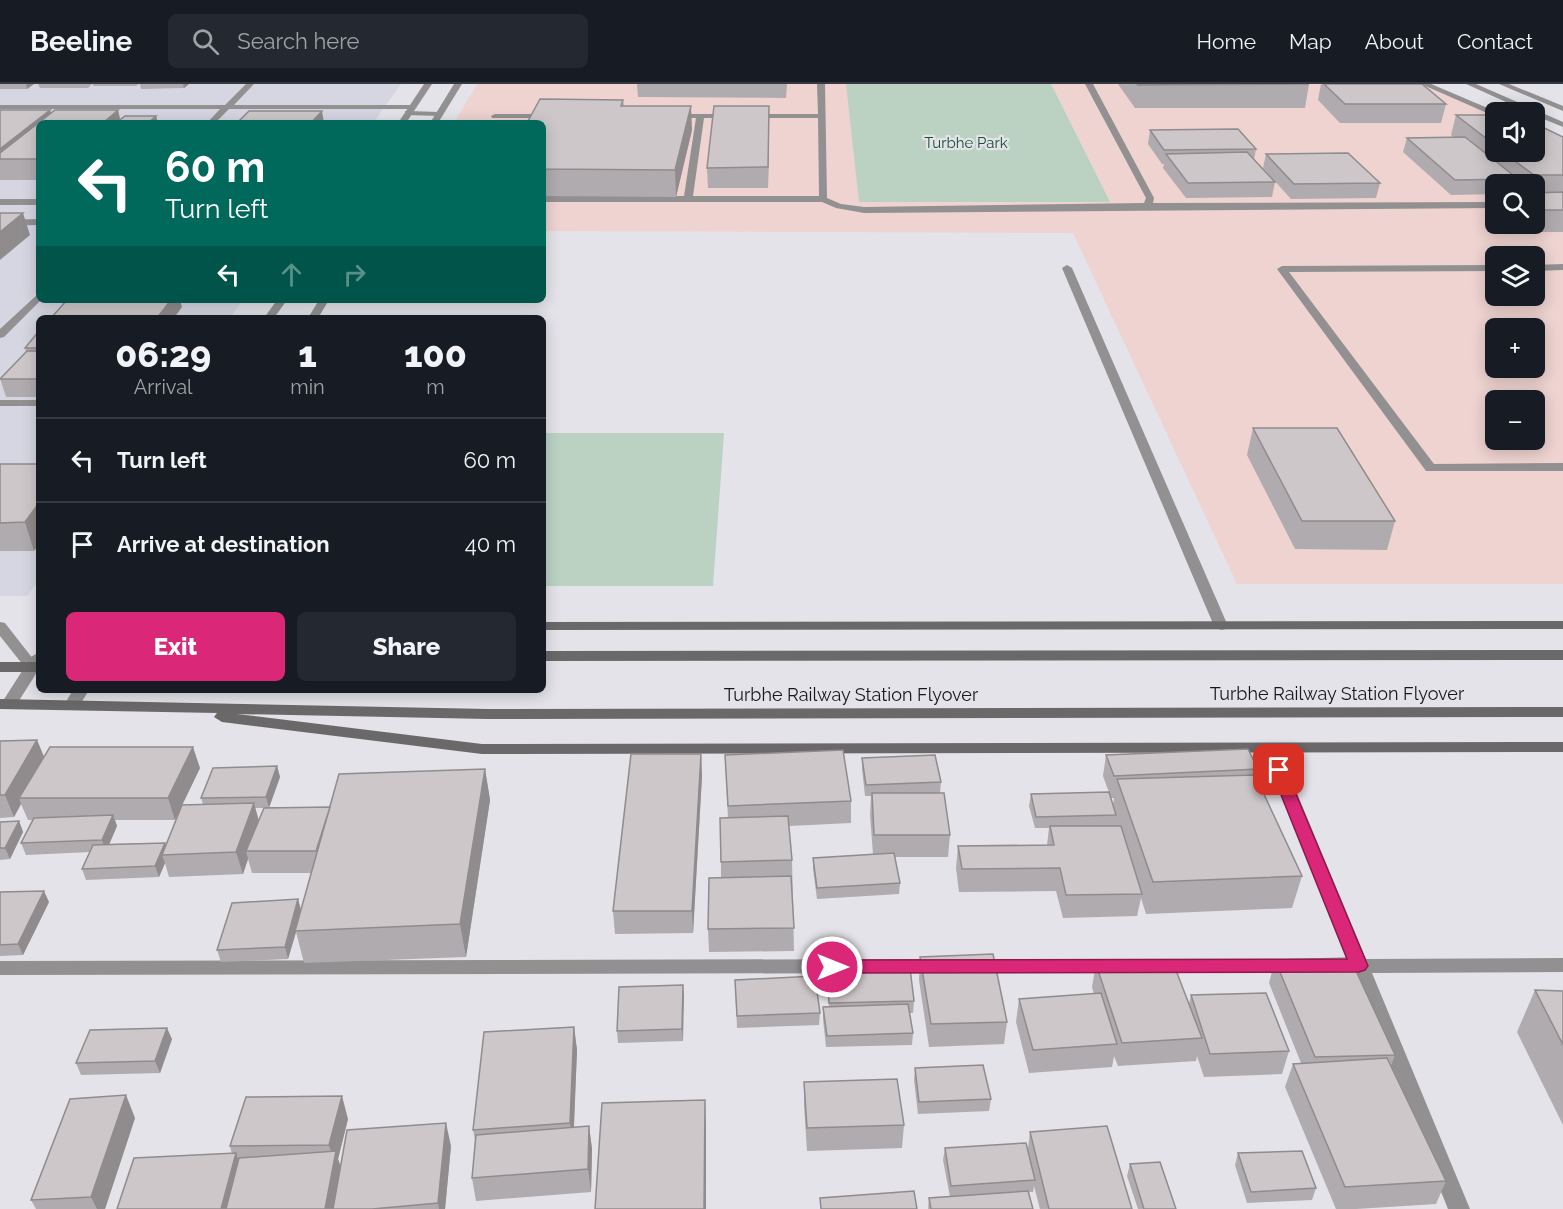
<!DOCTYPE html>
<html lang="en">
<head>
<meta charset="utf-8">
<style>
  :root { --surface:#171b24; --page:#242831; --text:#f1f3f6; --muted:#9ea1a6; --line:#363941; --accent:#db2777 }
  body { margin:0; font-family:Raleway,sans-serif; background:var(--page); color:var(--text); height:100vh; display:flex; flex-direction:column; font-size:22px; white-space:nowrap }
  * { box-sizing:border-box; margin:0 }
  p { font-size:20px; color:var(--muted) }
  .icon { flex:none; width:33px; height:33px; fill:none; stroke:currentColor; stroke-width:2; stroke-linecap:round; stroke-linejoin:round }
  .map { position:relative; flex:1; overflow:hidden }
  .side { position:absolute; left:36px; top:231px; width:510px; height:378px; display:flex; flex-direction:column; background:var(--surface); border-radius:9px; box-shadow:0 3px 15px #0003 }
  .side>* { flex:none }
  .top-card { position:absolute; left:36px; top:36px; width:510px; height:183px; border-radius:9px; box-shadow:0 3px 15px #0003; background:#00695c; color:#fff; overflow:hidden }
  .controls { position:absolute; left:1485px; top:18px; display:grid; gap:12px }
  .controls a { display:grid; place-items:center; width:60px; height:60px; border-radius:9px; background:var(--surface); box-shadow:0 3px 15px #0003; font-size:30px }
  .pin { position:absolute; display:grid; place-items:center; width:51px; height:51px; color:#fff; margin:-26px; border-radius:12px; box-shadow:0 3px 9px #0006 }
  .me { position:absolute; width:66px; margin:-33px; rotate:90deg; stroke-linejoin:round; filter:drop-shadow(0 0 4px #0008) }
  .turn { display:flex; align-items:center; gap:21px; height:126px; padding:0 30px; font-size:27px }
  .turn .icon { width:78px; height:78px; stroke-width:2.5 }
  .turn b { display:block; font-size:42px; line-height:51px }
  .lanes { display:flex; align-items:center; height:57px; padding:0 30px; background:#0003; justify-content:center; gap:30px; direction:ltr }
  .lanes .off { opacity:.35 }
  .eta { display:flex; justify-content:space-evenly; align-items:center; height:102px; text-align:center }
  .eta b { font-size:36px; font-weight:800; line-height:42px }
  .action { display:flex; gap:12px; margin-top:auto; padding:12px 30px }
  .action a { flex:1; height:69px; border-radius:9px; background:var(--accent); color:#fff; font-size:24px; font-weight:800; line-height:69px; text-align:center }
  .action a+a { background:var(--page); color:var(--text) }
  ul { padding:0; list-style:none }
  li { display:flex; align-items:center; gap:18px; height:84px; padding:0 30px; border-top:2px solid var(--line) }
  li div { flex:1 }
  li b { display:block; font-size:22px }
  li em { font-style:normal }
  header { display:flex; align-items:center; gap:36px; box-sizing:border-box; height:84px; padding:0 30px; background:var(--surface); border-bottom:2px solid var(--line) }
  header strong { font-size:28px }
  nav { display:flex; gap:33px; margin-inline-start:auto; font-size:21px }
  .search { width:420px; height:54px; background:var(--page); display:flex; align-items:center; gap:15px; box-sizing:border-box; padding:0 21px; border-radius:9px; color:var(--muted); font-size:22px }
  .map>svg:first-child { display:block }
  .built { fill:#d6d6e2 }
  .industrial { fill:#eed3d0; fill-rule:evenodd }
  .green { fill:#bbd2c3 }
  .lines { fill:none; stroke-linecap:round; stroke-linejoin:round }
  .service { fill:#929091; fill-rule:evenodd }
  .minor { fill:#929091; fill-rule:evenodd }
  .tertiary { fill:#929091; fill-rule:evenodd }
  .secondary { fill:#6b686a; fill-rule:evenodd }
  .wall { fill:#b0abae; fill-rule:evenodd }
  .shaded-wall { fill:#908b8d }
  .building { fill:#cdc7ca; stroke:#908b8d; stroke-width:1.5 }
  .route { fill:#db2777; stroke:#8e194d; stroke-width:1.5 }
  .labels { text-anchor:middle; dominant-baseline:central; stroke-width:4.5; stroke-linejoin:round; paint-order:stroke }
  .far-park-label { font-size:15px; fill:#194f33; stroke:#e3e3e9 }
  .street-label { font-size:18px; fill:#18181a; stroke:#e3e3e9 }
</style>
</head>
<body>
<header>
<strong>Beeline</strong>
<div class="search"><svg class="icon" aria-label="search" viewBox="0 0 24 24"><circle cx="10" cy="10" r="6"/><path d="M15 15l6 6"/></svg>Search here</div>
<nav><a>Home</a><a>Map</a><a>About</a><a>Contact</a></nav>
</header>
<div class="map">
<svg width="1563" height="1125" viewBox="0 0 1563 1125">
  <rect width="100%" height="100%" fill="#e3e3e9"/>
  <path class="built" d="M0 0H401L373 39H39V216H243L230 234H39V496L27 512H0Z"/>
  <path class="industrial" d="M477 0H1432L1495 29 1496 68H1534L1563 59V500H1237L1073 149 543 147V39H454ZM1496 100H1534V140H1496ZM1496 172H1534V212H1496ZM1496 244H1534V284H1496ZM1496 316H1534V356H1496Z"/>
  <g class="green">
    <path d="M846 0H1051L1110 118H859Z"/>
    <path d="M543 349H724L713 502H543Z"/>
  </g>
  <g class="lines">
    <g class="service">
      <path d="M246 0H254L234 21H413L417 23 413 25H229L215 39H207L220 25H0V21H225Z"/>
      <path d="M817 0H825L827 114 841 120 864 123 1144 119 1146 114 1085 0H1093L1154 114 1153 119 1496 118V124L864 129 836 124 822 118H543V112H684L696 34H671L667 32 668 30H818ZM704 34H818L819 112H693Z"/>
      <path d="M1421 0H1431L1497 28 1496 33Z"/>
      <path d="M408 27 439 28 443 30 439 32 405 31V27Z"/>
      <path d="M495 30H551L555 32 551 34H492L491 32Z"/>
      <rect x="0" y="115" width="39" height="6"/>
      <path d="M39 135V141L0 142V136Z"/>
      <path d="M1563 180V186L1534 187V181Z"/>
      <path d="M1067 181 1072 184 1228 542 1226 545 1221 546 1214 542 1062 184Z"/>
      <path d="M1496 181V187L1289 188 1434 380 1563 379V387H1426L1277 185 1282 182Z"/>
      <path d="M39 209 41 216 4 253 0 254V245Z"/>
      <rect x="0" y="316" width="39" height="6"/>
      <path d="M0 538 5 539 37 580V586H27L0 552Z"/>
      <path d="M939 875 946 877 949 882 946 887 939 889 0 891V877Z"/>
      <path d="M975 875H1116L1123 877 1126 882 1123 887 1116 889H975L968 887 965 882 968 877Z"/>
      <path d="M1155 875H1293L1300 877 1303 882 1300 887 1293 889H1155L1148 887 1145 882 1148 877Z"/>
    </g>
    <path class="minor" d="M1270 659 1276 660 1278 664 1366 875 1563 874V888L1372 889 1470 1125H1448L1262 664 1264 660Z"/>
    <g class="tertiary">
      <path d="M424 0H432L406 39H398Z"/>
      <path d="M454 0H462L438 39H430Z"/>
      <path d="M1466 0H1476L1563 38V43L1534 31V28H1528Z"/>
      <path d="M1499 0H1509L1563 22V27Z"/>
      <path d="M277 216H287L274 234H264Z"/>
      <path d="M319 216H329L318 234H308Z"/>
      <path d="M39 568V585L15 623 9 625 3 623 1 620 31 573Z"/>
      <path d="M73 606H89L78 624 72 626 64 621Z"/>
    </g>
    <g class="secondary">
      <path d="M1563 537V545L543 546V538Z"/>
      <path d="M1563 566V576L543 577V567Z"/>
      <rect x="0" y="578" width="39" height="10"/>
      <path d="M0 615 488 625 1563 623V633L488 635 237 630 482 660 1563 658V668L482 670 222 638 214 633 217 629 0 625Z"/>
    </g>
  </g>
  <g class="wall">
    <path d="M0 0H34L27 5H0Z"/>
    <path d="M38 0H92L88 4H40Z"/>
    <path d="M93 0H139L136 2H93Z"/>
    <path d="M140 0H189L184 4 141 5Z"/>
    <path d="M637 0H787L786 14 638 13Z"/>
    <path d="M1118 0H1309L1305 24H1135Z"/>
    <path d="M1321 0H1422L1446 20 1441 39H1340L1318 16Z"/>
    <path d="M623 16 624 22 692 46 676 113 543 112V39Z"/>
    <path d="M769 22 768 104H708L707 84Z"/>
    <path d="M0 26H50L51 30 120 35 156 32 158 39H39V96H0Z"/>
    <path d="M1456 31H1496V68H1534L1563 53V148H1524L1514 140H1534V100H1496V110L1451 111 1403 68 1407 54H1455L1451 51Z"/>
    <path d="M1150 46 1256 65 1254 76 1275 98 1272 113 1186 114 1163 84 1164 80H1162L1148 60Z"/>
    <path d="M1266 70 1380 99 1376 114 1291 115 1263 84Z"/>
    <path d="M39 247V313H6L0 294 26 268 25 264Z"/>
    <path d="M1253 344 1395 437 1387 466 1295 465 1247 371Z"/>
    <path d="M0 380H39V460L34 467H0Z"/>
    <path d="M37 656 44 673 200 684 182 721 203 720 201 714 277 682 280 693 269 723H330L485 685 490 716 466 873 304 879 296 848 288 875 221 878 217 866 298 815 301 826 311 789H252L248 775 243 790 169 793 165 779 159 793 86 796 82 785 90 768 26 771 21 759 32 736H28L21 720 14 733 0 734V657ZM182 721 166 762 165 759 109 760 117 742 115 736H175ZM255 724H264L259 737Z"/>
    <path d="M701 670 702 692 693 849 615 850 613 827Z"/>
    <path d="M725 671 851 717V739L789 742 792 776 794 867 709 868 708 845 721 794V778L728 734Z"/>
    <path d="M1106 671 1258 685 1256 693 1302 792 1292 824 1146 830 1141 814 1137 832 1063 834 1056 807 959 808 956 784 958 762 1047 761 1049 744H1035L1029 722 1031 710 1113 721 1114 714H1111L1103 692Z"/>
    <path d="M862 674 941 698 940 709 950 751 948 773H895L900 799 899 810 817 815 813 785V774L873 770 870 731 871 712H865L862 685Z"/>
    <path d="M19 737 23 748 10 775 0 776V738Z"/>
    <path d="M0 808 49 818 23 871 0 872Z"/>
    <path d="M920 873 1007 938 1004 960 929 963 919 896Z"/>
    <path d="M1275 876 1395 971 1391 982 1446 1097 1436 1120 1356 1125H1336L1285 1003 1293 980 1301 979 1269 899Z"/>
    <path d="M1096 880 1189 920 1191 911 1289 967 1282 990 1204 993 1197 972 1196 977 1118 982 1114 972 1112 983 1029 989 1016 938 1019 915 1094 910 1092 903Z"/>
    <path d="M827 886 914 917 913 929H909L913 949 912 961 826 963 823 935V923H829Z"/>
    <path d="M735 896 820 929 819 941 737 944Z"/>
    <path d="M683 901V957L618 959 617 947Z"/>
    <path d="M1535 906 1563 907V1041L1517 948Z"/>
    <path d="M574 943 577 966 574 1043 589 1042 592 1065 591 1108 476 1117 472 1094 475 1056 473 1046Z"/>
    <path d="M172 955 160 989 81 991 76 979Z"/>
    <path d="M915 984 991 1015 989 1027 918 1030 914 996Z"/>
    <path d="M804 998 904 1041 902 1064 807 1067 804 1021Z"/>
    <path d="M135 1034 105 1125H36L31 1116Z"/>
    <path d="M348 1035 338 1075 341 1083 451 1062 445 1125H117L232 1070 230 1062Z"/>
    <path d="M1030 1048 1132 1125H1040L1034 1102 1033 1108H1029L1033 1125H928L929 1114 950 1113 943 1076 945 1064H1028Z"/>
    <path d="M1238 1069 1316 1104 1312 1116 1247 1119 1235 1081Z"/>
    <path d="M1130 1080 1176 1125H1138L1127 1092Z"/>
  </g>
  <g class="shaded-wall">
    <path d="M26 0H34L27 5Z"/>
    <path d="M183 0H189L184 4Z"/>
    <path d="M691 22 692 46 676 113 675 86Z"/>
    <path d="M769 22V41L768 104V83Z"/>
    <path d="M50 26 54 39 0 75V65Z"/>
    <path d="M118 26 121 39H103Z"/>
    <path d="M322 27 324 39H311Z"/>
    <path d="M156 32 158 39H148Z"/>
    <path d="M23 129 30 151 0 176V148Z"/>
    <path d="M171 216H180L182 223 174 234H157Z"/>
    <path d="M39 419V460L34 467 25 438Z"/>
    <path d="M37 656 46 678 19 714 21 720 14 733 5 711Z"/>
    <path d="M193 663 200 684 175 736 168 714Z"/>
    <path d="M701 670 702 692 693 849 692 827Z"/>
    <path d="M277 682 280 693 269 724 266 713Z"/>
    <path d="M485 685 490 716 466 873 460 840Z"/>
    <path d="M254 719 260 741 246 767 248 775 243 790 236 768Z"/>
    <path d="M113 731 117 742 106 768 102 756Z"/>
    <path d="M19 737 23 748 10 775 5 764Z"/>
    <path d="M165 759 168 770 162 771 165 779 159 793 155 782Z"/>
    <path d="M44 807 49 818 23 871 18 860Z"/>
    <path d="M298 815 301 827 295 847 296 848 288 875 285 863Z"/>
    <path d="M683 901 684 912 683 957 682 945Z"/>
    <path d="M574 943 577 966 573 1062 570 1039Z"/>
    <path d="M167 944 172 955 160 989 155 977Z"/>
    <path d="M126 1011 135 1034 105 1125H97L91 1113Z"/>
    <path d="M342 1012 348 1035 338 1075 343 1090 336 1125H325L334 1078 329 1061Z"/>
    <path d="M705 1016 706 1039V1125H704Z"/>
    <path d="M446 1039 451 1062 445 1125H439L438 1119Z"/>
    <path d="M589 1042 592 1065 591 1108 588 1085Z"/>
    <path d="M236 1069 244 1092 235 1125H221Z"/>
  </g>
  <g class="building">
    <path d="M1137 0H1309L1138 1Z"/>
    <path d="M1324 0H1422L1446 20H1345Z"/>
    <path d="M540 15 623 16 621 22H691L675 86 543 85V39H527Z"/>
    <path d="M714 22H769L768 83 707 84Z"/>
    <path d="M0 26H50L0 65Z"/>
    <path d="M55 26H118L103 39H39V75H0V69Z"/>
    <path d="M249 27H322L311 39H237Z"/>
    <path d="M1456 31H1496V62Z"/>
    <path d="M125 32H156L148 39H116Z"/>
    <path d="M1534 39 1563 53V91H1534L1503 68H1534Z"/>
    <path d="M1238 45 1256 65 1164 66 1150 46Z"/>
    <path d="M1465 53 1518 95 1455 96 1407 54Z"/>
    <path d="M1247 68 1275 98 1188 99 1166 70Z"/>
    <path d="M1348 69 1380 99 1294 100 1266 70Z"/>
    <path d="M1563 108V126H1534V109Z"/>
    <path d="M0 129H23L0 148Z"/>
    <path d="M67 216H171L157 234H51Z"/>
    <path d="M39 247V264H25Z"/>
    <path d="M27 267H39V295H0Z"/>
    <path d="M1253 344H1337L1395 437H1302Z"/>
    <path d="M0 380H39V419L25 438 0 439Z"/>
    <path d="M37 656 5 711H0V657Z"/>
    <path d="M50 663H193L168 714H19Z"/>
    <path d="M1248 665 1258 685 1114 692 1106 671Z"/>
    <path d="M843 666 851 717 728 722 725 671Z"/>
    <path d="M631 670H701L692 827H613Z"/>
    <path d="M935 671 941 698 866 701 862 674Z"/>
    <path d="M277 682 266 713 201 714 213 684Z"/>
    <path d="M485 685 460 840 295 847 339 690Z"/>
    <path d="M1255 691 1302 792 1153 798 1117 695Z"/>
    <path d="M1109 708 1116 731 1036 733 1031 710Z"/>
    <path d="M872 709H944L950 751H874Z"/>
    <path d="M254 719 236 768 162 771 182 721Z"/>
    <path d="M330 723 316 767H246L264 724Z"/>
    <path d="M113 731 102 756 21 759 34 734Z"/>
    <path d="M788 732 792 776 721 778 720 734Z"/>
    <path d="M19 737 5 764H0V738Z"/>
    <path d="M1050 742H1121L1142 810 1066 811 1060 784 962 785 958 762 1054 761Z"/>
    <path d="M165 759 155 782 82 785 93 761Z"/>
    <path d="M894 769 900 799 817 804 813 774Z"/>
    <path d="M791 792 794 844 708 845 709 794Z"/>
    <path d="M44 807 18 860 0 861V808Z"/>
    <path d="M298 815 285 863 217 866 232 819Z"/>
    <path d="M993 870 1007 938 931 940 920 873Z"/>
    <path d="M1350 874 1395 971 1315 973 1275 876Z"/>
    <path d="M1172 876 1202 954 1122 959 1096 880Z"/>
    <path d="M910 884 914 917 829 919 827 886Z"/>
    <path d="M815 892 820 929 737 932 735 896Z"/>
    <path d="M683 901 682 945 617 947 619 903Z"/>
    <path d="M1535 906 1563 907V961Z"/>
    <path d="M1101 909 1117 960 1033 966 1019 915Z"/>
    <path d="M1266 909 1289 967 1210 970 1191 911Z"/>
    <path d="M908 920 913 949 827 952 823 923Z"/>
    <path d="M574 943 570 1039 473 1046 484 948Z"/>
    <path d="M167 944 155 977 76 979 90 946Z"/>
    <path d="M1387 974 1446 1097 1345 1103 1293 980Z"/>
    <path d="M983 981 991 1015 919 1018 915 984Z"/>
    <path d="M897 995 904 1041 807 1044 804 998Z"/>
    <path d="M126 1011 91 1113 31 1116 70 1015Z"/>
    <path d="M342 1012 329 1061 230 1062 246 1013Z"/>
    <path d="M705 1016 704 1125H595L602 1019Z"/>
    <path d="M446 1039 438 1119 372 1125H333L347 1046Z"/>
    <path d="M589 1042 588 1085 472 1094 476 1051Z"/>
    <path d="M1107 1042 1132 1125H1049L1030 1048Z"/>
    <path d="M1026 1059 1035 1096 951 1102 945 1064Z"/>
    <path d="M336 1067 325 1125H226L239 1074Z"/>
    <path d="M1302 1067 1316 1104 1251 1108 1238 1069Z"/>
    <path d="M236 1069 221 1125H117L134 1074Z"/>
    <path d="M1160 1078 1176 1125H1144L1130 1080Z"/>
    <path d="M914 1107 917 1125H821L820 1114Z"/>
    <path d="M1028 1107 1033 1125H931L929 1114Z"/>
  </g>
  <path class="route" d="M1279 681 1286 686 1368 882 1365 886 1359 888 832 889 825 887 823 883 825 878 832 876 1347 875 1271 686Z"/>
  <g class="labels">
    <g class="far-park-label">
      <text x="966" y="59">Turbhe Park</text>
    </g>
    <g class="street-label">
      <text x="1337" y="609">Turbhe Railway Station Flyover</text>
      <text x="851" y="610">Turbhe Railway Station Flyover</text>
    </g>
  </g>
</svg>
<div class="controls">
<a><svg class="icon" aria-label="sound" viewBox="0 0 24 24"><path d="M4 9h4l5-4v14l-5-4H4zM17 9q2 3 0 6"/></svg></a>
<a><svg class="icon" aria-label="search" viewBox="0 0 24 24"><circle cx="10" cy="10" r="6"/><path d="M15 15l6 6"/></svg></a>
<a><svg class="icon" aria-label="layers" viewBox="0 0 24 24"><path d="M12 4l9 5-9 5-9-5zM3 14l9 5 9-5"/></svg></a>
<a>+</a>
<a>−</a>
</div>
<div class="pin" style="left:1279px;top:686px;background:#d93025"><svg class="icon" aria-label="arrive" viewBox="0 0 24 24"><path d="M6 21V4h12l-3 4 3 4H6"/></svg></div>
<svg class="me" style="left:832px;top:883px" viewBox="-20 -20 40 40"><circle r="17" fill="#db2777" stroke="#fff" stroke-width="3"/><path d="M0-11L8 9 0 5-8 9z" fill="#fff"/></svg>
<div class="top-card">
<div class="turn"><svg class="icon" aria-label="left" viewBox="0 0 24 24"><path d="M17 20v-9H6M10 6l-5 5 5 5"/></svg><div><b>60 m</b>Turn left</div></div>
<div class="lanes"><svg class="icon" aria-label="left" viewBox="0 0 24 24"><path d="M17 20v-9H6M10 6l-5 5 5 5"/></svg><svg class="icon off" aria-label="ahead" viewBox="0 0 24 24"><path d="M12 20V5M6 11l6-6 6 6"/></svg><svg class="icon off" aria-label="right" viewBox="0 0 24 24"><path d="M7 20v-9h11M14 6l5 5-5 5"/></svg></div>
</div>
<section class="side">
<div class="eta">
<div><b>06:29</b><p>Arrival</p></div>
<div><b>1</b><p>min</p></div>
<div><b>100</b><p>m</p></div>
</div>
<ul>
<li><svg class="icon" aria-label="left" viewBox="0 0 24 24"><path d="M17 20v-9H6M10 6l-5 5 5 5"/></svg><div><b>Turn left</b></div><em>60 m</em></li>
<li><svg class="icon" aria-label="arrive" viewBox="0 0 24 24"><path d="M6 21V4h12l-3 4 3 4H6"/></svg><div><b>Arrive at destination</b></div><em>40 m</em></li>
</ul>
<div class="action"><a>Exit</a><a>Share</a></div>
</section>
</div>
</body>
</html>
